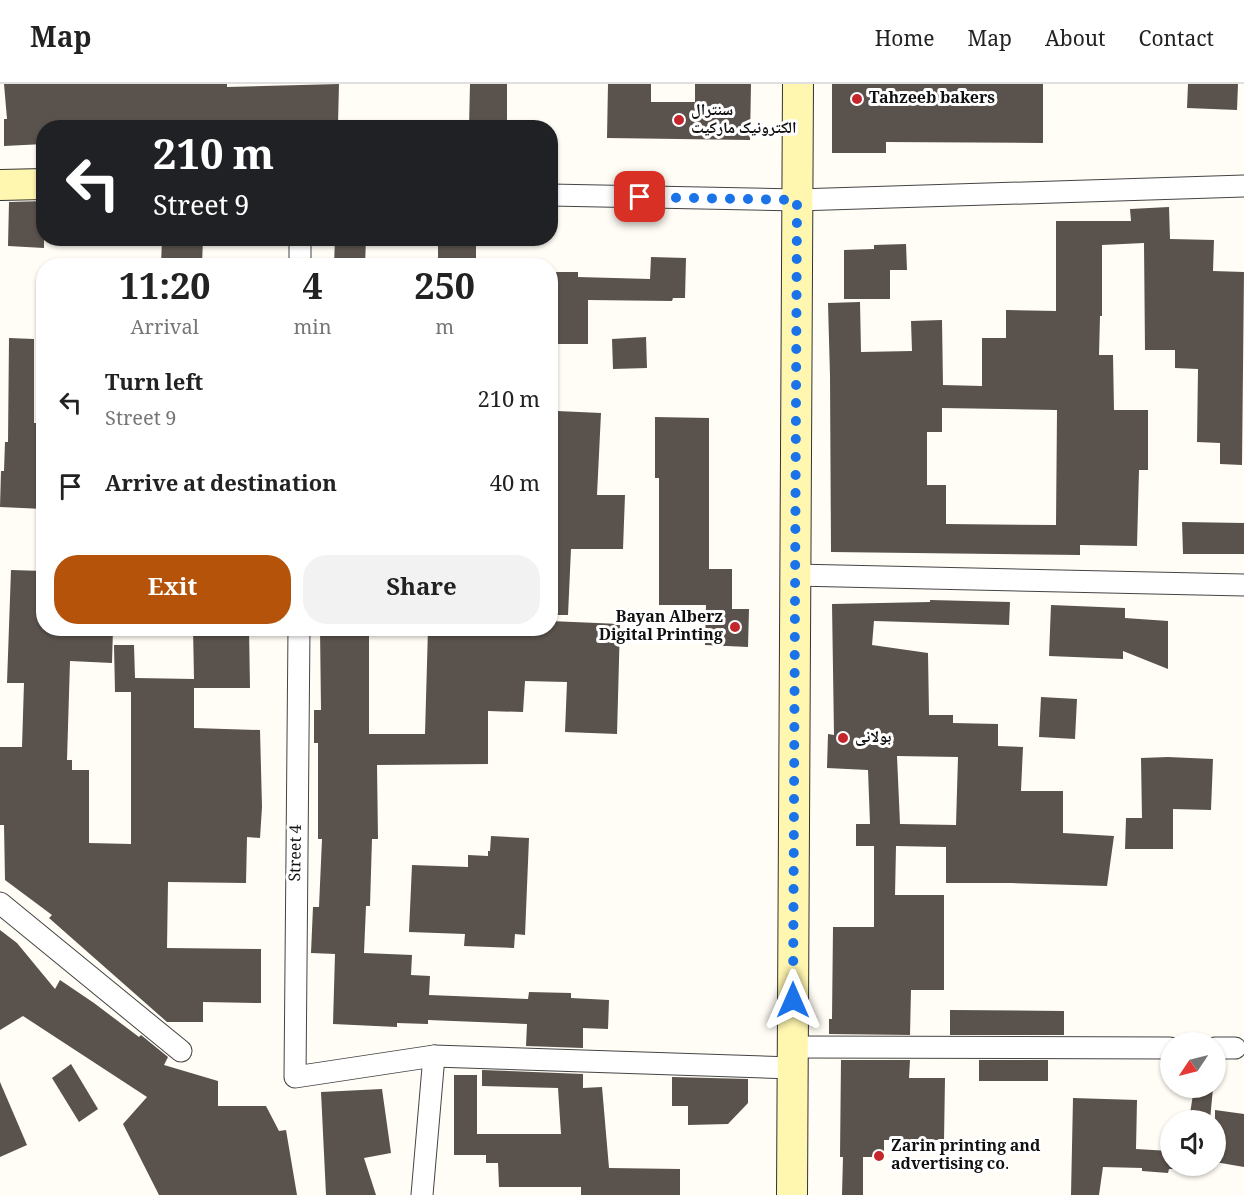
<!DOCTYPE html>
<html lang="en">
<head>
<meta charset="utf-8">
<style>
  :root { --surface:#fff; --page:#f2f2f2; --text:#222; --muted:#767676; --line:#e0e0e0; --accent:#b45309 }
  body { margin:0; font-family:Georgia,"Noto Naskh Arabic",serif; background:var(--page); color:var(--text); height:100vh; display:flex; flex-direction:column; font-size:22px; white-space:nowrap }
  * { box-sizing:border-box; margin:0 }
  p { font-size:20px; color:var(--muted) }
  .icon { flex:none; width:33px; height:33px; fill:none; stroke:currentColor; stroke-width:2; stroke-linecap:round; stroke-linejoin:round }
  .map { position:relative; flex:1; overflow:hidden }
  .sheet { position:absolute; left:36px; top:174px; width:522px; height:378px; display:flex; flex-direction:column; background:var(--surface); border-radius:24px; box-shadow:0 2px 4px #0004 }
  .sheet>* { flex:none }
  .banner { position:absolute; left:36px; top:36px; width:522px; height:126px; border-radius:24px; box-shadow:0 2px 4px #0004; background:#202124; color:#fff; overflow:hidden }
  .needle { width:39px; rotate:235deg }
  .controls { position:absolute; left:1160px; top:948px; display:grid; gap:12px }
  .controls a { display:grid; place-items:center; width:66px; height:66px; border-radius:50%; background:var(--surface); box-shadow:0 2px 4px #0004; font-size:30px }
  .pin { position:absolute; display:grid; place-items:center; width:51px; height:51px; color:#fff; margin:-26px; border-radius:12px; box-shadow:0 3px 9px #0006 }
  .me { position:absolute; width:66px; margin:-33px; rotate:0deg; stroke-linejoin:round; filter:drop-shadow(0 0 4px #0008) }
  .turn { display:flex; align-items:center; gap:21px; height:126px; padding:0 18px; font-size:27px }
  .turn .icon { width:78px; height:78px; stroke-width:2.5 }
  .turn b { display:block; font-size:42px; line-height:51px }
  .eta { display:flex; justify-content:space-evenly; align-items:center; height:102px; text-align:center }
  .eta b { font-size:36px; font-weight:700; line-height:42px }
  .primary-button { display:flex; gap:12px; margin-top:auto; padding:12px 18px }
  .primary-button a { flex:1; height:69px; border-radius:24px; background:var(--accent); color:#fff; font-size:24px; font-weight:700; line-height:69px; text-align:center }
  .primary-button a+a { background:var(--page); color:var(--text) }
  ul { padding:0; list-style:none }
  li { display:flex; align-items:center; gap:18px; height:84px; padding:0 18px }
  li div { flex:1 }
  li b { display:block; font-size:22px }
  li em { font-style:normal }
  header { display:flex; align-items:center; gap:36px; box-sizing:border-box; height:84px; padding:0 30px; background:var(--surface); border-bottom:2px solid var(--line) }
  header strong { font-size:28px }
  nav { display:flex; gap:33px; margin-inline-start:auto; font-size:21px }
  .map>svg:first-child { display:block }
  .building { fill:#5a524d; fill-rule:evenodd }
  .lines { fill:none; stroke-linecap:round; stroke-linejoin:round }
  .street-casing { stroke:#444; stroke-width:23 }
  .secondary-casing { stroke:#333; stroke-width:32 }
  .street { stroke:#fff; stroke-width:21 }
  .secondary { stroke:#fff6b0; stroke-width:30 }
  .route { stroke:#1a73e8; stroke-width:10; stroke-dasharray:0 18 }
  .poi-dot { fill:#c4262e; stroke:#fff; stroke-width:2 }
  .labels { text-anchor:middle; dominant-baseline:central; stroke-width:6; stroke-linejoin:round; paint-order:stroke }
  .poi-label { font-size:16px; font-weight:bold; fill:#111; stroke:#fff; text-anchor:start }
  .street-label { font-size:16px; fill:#111; stroke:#fff }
</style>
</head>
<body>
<header>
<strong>Map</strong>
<nav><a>Home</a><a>Map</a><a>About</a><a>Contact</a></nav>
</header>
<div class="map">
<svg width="1244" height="1111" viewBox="0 0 1244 1111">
  <rect width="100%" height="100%" fill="#fffdf5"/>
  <g class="building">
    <path d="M4 0H227V3L339 0 338 40 278 38V44H230V41L138 44H109V41L47 43 44 44V60L4 62V35H7Z"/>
    <path d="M470 0H507V44H469Z"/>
    <path d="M608 0H651V18H695V0H751L750 56 607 54Z"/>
    <path d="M832 0H1043V59L886 58V69H832Z"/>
    <path d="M1188 0H1238L1237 26 1187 24Z"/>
    <path d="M44 117V164L8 162 9 118Z"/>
    <path d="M1169 123 1170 155 1214 156 1213 187 1244 188 1242 381 1220 380V359L1197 358 1198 285 1175 284V266H1145L1144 159 1102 161V232H1100L1099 271H1113L1114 326H1148V386H1139L1137 462 1080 461V471L831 468 830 292 828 219 860 218 861 268 912 267 911 237 942 236 943 301 982 302V254H1006V226L1056 227V137H1131L1130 125ZM942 324 1057 326 1056 441 946 440V401H927V348H942Z"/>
    <path d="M162 154H203L202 182H161Z"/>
    <path d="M335 154H366L365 182H334Z"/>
    <rect x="438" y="154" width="38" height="28"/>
    <path d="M906 160 907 186H890V215H844V166L874 165V161Z"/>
    <path d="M651 173 686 174 685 214H673L672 217 588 216V260H550V188H578V193L650 195Z"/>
    <path d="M646 253 647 284 613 285 612 255Z"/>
    <path d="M9 254 34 255V339H44V425L0 423 1 387H4L5 358H8Z"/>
    <path d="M557 327 601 329 597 411H625L623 465H571L568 531H550V377H555Z"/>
    <path d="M655 333 709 334V485H732V525H749L748 563 705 561 706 521H659V394H655Z"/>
    <path d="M1182 438 1244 439V470H1183Z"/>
    <path d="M11 486 44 487V544H113L112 579 70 577 67 676H72V686H89V759L131 760V608H115L114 561H134L135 594 194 595 193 544H249L250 604H194V644L260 646 262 723 260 754 247 753 246 799 168 798 167 864 261 865V919L203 918V938H167L49 834 52 831 5 796 4 741H0V663H22L24 599H7Z"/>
    <path d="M930 516 1010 518 1009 541 874 537 872 561 928 569 929 631H953V639L998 640V662L1023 663 1021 707H1063V749L1114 752 1107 802 1012 799H946V763L896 762 895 811H944V906H911L910 951 829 950V935H832L833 843H874V762H856V740H870L868 686 827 684 828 650 834 651 832 520 930 518ZM897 672 958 673 956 741 900 740Z"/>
    <path d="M1051 521 1125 524V534L1168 537V585L1123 567V575L1049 572Z"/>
    <path d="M550 537 620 540 617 650 565 648 567 598 525 597 523 628 488 627V680L377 681 378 755H372L370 822H366L364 869 412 871 411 891 430 892 429 911 528 915 529 908 571 909V914L609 916 608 945 583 944V964L526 962 527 940 428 936V940L397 939V943L333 940 335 870 311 869 313 823H319L322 755H318V659H314V626H321L320 544H369V650H425L428 544 536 547V544H550Z"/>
    <path d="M1041 613 1077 615 1075 655 1039 653Z"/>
    <path d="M1168 673 1213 675 1211 726 1173 725V765H1125L1126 734H1142L1141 674Z"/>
    <path d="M491 752 529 754 525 851 515 850 514 864 464 862 465 850 409 848 412 781 468 783V771L488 772V767H490Z"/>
    <path d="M0 846 17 859 55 905 60 896 94 919 139 953 141 951 168 973 164 981 218 997V1022H266L279 1047 286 1046 297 1111H159L123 1040 147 1013 23 932 0 946Z"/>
    <path d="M950 926 1064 927V951H950Z"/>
    <path d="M841 976H910L909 994H945L944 1056H884V1073H863V1111H842L843 1073H840Z"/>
    <rect x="979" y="976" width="69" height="21"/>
    <path d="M71 980 98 1025 79 1038 52 994Z"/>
    <path d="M482 986 583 990V1004L602 1003 609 1084 680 1085V1111H581V1103H499L498 1079H486V1071H454V991H477V1050H561L558 1004 482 1002Z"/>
    <path d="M672 993 748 995V1019L728 1040 688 1041V1022H672Z"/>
    <path d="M0 998 27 1061 0 1073Z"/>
    <path d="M1194 1004H1213L1210 1036H1189Z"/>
    <path d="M382 1005 391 1069 364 1074 376 1111H326L321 1008Z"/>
    <path d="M1073 1014 1137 1016 1136 1065 1170 1067V1082H1178L1177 1085H1169L1168 1089 1142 1087V1084L1103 1083 1099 1111H1071Z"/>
    <path d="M1215 1026 1244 1030V1083L1215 1078Z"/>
  </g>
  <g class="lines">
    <defs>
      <g id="street">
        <path d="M550 111 797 116 1244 102"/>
        <path d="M300 154V182"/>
        <path d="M795 491 1244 501"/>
        <path d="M299 544 295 993 434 972 793 984"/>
        <path d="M0 819 181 967"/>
        <path d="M793 963 1170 964"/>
        <path d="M1215 964H1235"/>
        <path d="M422 1111 434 972"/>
      </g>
      <g id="secondary">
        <path d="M0 101 44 100"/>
        <path d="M792 1111 798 0"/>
      </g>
    </defs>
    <use href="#street" class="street-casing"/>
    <use href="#secondary" class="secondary-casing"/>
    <use href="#street" class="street"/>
    <use href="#secondary" class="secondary"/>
  </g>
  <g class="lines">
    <path class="route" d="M640 113 797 116 793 916"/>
  </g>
  <g class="poi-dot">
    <circle cx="857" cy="15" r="6"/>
    <circle cx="679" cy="36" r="6"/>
    <circle cx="735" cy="543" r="6"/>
    <circle cx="843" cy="654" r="6"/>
    <circle cx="879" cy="1072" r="6"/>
  </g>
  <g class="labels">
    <g class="poi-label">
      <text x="869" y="15">Tahzeeb bakers</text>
      <text x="691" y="27">سنترال<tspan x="691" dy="18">الکترونیک مارکیت</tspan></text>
      <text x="723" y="534" text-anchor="end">Bayan Alberz<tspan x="723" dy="18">Digital Printing</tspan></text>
      <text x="855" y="654">بولانی</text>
      <text x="891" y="1063">Zarin printing and<tspan x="891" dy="18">advertising co.</tspan></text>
    </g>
    <g class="street-label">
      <text transform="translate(297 769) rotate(-89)">Street 4</text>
    </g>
  </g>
</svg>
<div class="controls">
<a><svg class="needle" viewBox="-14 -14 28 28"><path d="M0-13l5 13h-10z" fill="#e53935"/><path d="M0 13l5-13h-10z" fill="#767676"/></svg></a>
<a><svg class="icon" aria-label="sound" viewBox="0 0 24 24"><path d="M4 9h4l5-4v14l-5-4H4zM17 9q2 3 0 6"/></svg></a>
</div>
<div class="pin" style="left:640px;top:113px;background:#d93025"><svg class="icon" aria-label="arrive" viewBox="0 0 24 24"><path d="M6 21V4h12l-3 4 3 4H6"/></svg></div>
<svg class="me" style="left:793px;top:916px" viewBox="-20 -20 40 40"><path d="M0-17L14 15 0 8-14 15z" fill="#1a73e8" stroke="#fff" stroke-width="4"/></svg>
<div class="banner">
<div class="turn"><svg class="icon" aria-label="left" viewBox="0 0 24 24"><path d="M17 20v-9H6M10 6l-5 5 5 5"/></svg><div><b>210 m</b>Street 9</div></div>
</div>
<section class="sheet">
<div class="eta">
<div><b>11:20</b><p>Arrival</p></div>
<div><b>4</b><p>min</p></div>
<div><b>250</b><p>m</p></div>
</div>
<ul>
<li><svg class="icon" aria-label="left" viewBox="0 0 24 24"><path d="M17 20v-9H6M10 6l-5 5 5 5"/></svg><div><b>Turn left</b><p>Street 9</p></div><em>210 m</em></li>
<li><svg class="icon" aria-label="arrive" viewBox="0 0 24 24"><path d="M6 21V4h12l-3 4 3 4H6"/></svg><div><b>Arrive at destination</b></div><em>40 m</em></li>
</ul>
<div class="primary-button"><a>Exit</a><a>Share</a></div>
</section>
</div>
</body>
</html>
